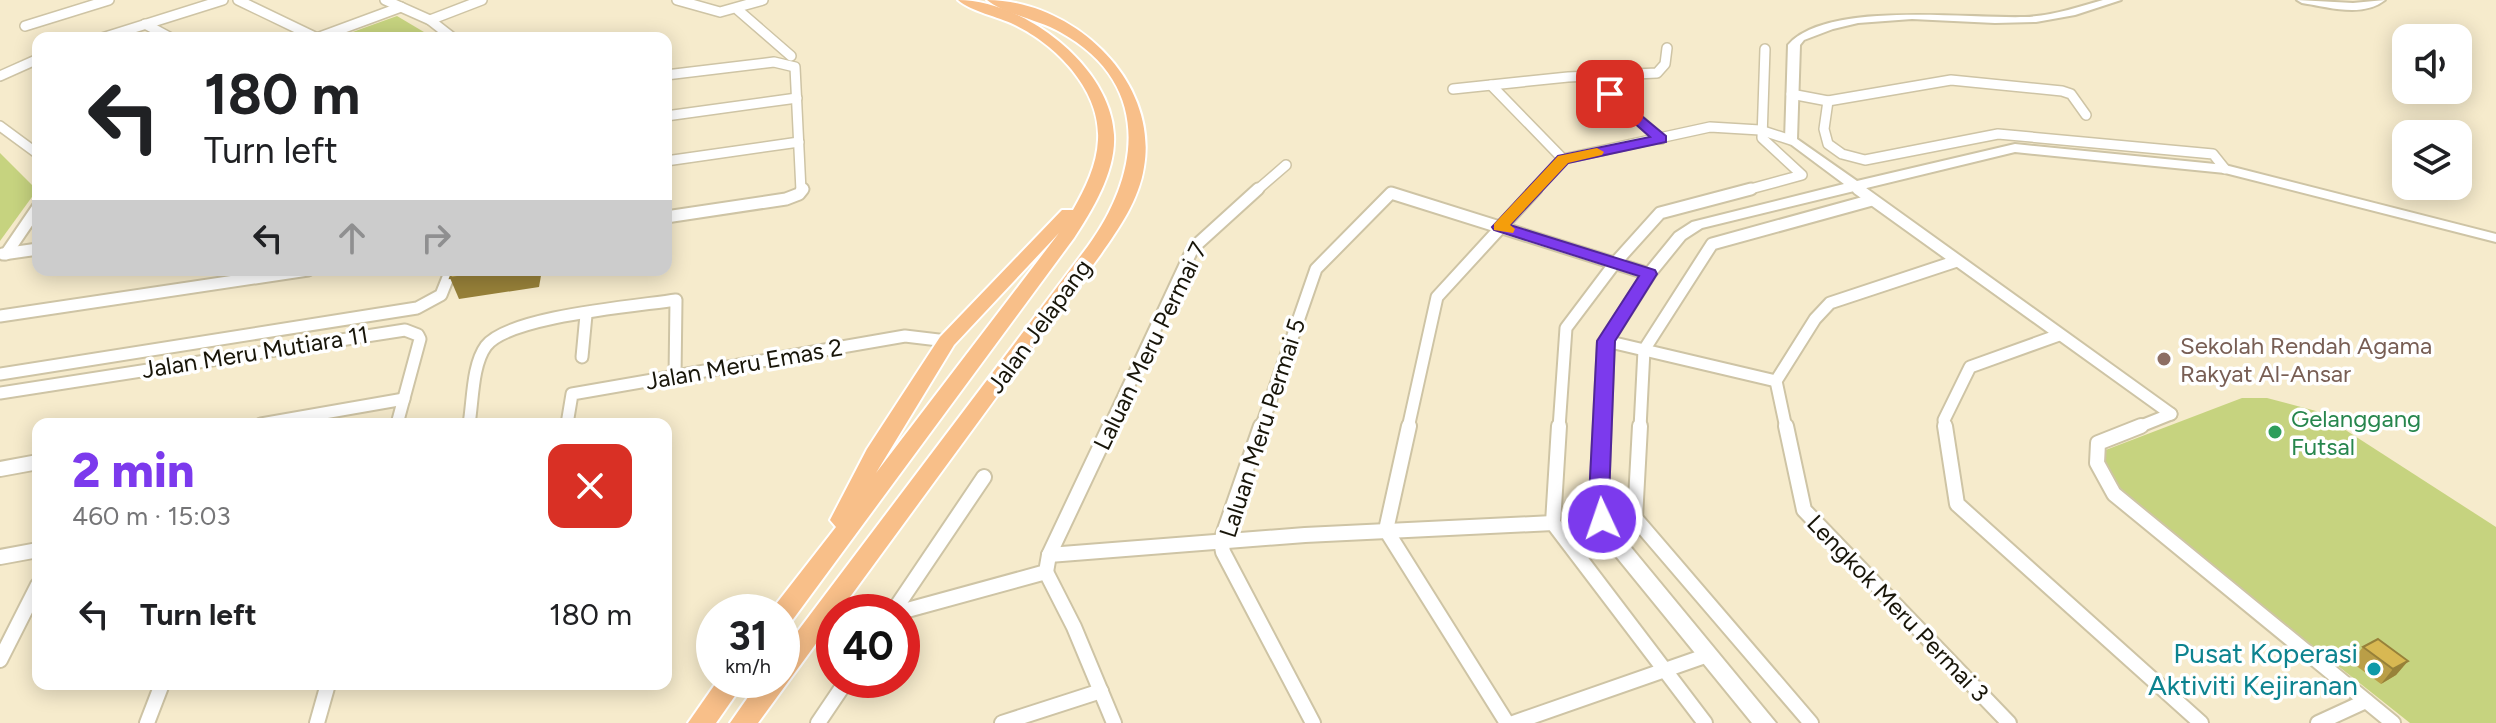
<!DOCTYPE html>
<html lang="en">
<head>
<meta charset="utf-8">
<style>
  :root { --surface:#fff; --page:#f6f6f6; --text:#202124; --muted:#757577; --accent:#7c3aed }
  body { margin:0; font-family:Figtree,sans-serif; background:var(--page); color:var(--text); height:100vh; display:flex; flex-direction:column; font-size:30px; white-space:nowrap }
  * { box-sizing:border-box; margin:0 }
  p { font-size:26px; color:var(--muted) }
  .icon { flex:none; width:44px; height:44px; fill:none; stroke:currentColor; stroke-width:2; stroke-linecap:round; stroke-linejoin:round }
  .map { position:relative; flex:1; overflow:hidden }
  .details { position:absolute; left:32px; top:418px; width:640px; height:272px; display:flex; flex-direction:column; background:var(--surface); border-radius:16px; box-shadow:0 4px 20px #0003 }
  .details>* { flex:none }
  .top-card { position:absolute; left:32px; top:32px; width:640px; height:244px; border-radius:16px; box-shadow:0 4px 20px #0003; background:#fff; color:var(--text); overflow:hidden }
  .tools { position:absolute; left:2392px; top:24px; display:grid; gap:16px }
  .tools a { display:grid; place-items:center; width:80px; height:80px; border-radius:16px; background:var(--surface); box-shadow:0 4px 20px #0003; font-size:40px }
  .speed { position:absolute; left:696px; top:594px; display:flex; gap:16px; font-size:40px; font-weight:700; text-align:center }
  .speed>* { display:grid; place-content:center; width:104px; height:104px; border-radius:50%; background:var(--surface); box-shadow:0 4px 20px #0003; line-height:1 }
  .speed small { font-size:20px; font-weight:400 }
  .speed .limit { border:12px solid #d22; background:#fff; color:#111 }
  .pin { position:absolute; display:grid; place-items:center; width:68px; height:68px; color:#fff; margin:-34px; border-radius:16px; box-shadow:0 4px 12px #0006 }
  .me { position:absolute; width:88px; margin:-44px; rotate:357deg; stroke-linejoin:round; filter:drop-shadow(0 0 6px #0008) }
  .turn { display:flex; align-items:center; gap:28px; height:168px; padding:0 40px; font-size:36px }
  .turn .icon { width:104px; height:104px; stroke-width:2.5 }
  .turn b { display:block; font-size:56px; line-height:68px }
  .lanes { display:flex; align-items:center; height:76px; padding:0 40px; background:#0003; justify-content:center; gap:40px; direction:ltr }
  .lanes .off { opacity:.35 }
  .round { display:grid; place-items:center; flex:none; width:84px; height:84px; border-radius:16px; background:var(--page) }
  .head { display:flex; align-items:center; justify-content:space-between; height:136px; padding:0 40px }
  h1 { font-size:48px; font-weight:800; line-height:60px; color:var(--accent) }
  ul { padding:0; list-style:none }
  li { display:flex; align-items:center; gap:24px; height:120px; padding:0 40px }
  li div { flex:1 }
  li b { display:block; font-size:30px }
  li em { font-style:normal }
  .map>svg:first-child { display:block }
  .green { fill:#c6d37f }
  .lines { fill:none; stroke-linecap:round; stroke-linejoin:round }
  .minor-far2-casing { stroke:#cec4a5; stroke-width:12 }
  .minor-far1-casing { stroke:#cec4a5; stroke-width:15 }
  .minor-casing { stroke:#cec4a5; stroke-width:18 }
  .tertiary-casing { stroke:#cec4a5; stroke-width:4 }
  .primary-casing { stroke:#fff; stroke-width:4 }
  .minor-far2 { stroke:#fff; stroke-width:9 }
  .minor-far1 { stroke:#fff; stroke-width:11 }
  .minor { stroke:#fff; stroke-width:14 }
  .tertiary { fill:#fff; fill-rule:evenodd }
  .primary { fill:#f8bf89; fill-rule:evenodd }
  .wall { fill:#ba9e47 }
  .shaded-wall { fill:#978139 }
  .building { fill:#d8b852; stroke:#978139; stroke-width:2 }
  .route { fill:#7c3aed; stroke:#51269a; stroke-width:2 }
  .slow { fill:#f59e0b }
  .education-dot { fill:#8d6e63; stroke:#fff; stroke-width:3 }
  .leisure-dot { fill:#2e9e5b; stroke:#fff; stroke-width:3 }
  .culture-dot { fill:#0f9aa8; stroke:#fff; stroke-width:3 }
  .labels { text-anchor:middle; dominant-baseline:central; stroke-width:7; stroke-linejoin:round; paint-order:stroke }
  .street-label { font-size:24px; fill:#181509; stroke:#fff }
  .education-label { font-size:24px; fill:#785e54; stroke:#fff; text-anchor:start }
  .leisure-label { font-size:24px; fill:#27864d; stroke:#fff; text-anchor:start }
  .near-culture-label { font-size:28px; fill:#0d838f; stroke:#fff; text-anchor:end }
</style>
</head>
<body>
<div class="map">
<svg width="2496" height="723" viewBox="0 0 2496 723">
  <rect width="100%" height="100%" fill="#f6ebcc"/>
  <g class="green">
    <path d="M397 16 434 38H336Z"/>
    <path d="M0 153 37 190 0 241Z"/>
    <path d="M2242 398H2267L2316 411 2496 527V723H2410L2127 499 2111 481 2103 451Z"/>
  </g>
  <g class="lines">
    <defs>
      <g id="minor-far2">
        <path d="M238 0 317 38"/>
        <path d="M385 0 430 20 453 38"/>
        <path d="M677 0 720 12 763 0"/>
        <path d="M738 10 791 56"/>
        <path d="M430 20 482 0"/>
        <path d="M145 24 171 38"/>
        <path d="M25 26 109 0"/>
        <path d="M102 38 223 0"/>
        <path d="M317 38 401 7"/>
        <path d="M666 75 774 62 795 67 801 191"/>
        <path d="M1597 75 1610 94 1661 139"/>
        <path d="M0 76 38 59"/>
        <path d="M1491 85 1563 159"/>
        <path d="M1453 89 1568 77 1657 73 1665 64 1667 48"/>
        <path d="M1791 94 1828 101 1951 80 2062 91 2071 94 2086 115"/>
        <path d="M1828 101 1824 129 1828 144 1842 154 1865 160 1998 134 2213 154 2225 169"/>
        <path d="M666 116 797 98"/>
        <path d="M0 126 38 154"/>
        <path d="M666 161 799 142"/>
        <path d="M1856 187 1861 191"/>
        <path d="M1256 191 1286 165"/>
        <path d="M1534 191 1563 159 1710 127 1760 130 1791 140"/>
        <path d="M1743 191 1802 175 1762 138 1765 49"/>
      </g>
      <g id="minor-far1">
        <path d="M1858 189 2171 414"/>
        <path d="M666 217 786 199 799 194 803 189"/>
        <path d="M3 254 38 249"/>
        <path d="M6 254 38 207"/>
        <path d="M0 316 308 270"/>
        <path d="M1606 341 1776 381"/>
        <path d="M582 357 586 315"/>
        <path d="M0 374 417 308 441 295 451 270"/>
        <path d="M0 393 405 330 418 335 420 339 397 424"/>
        <path d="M261 424 404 399"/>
        <path d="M469 424C473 401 472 365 486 346 509 316 637 306 676 300L675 377"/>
        <path d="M567 424 572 394 905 336 947 341"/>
        <path d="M1109 428 1193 248 1258 189"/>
        <path d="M1261 428 1316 269 1391 193 1649 274"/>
        <path d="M1408 428 1437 297 1536 189"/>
        <path d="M1559 428 1566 328 1615 263 1660 213 1751 189"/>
        <path d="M1640 428 1644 350 1712 244 1872 200"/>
        <path d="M1786 428 1776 381 1815 319 1830 303 1957 261"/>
        <path d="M1945 428 1944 420 1970 367 2059 335"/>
        <path d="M2136 428 2171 414"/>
      </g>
      <g id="minor">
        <path d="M1261 426 1221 541 1223 552 1313 723"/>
        <path d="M1409 426 1386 530 1507 723"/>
        <path d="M1559 426 1553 523 1705 723"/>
        <path d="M1640 426 1635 518 1811 723"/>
        <path d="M1786 426 1804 510 2009 723"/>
        <path d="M1945 426 1957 504 2201 723"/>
        <path d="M2141 426 2098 443 2097 463 2114 494 2393 723"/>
        <path d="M0 469 38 462"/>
        <path d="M1049 555 1305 535 1553 523"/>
        <path d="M0 557 38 550"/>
        <path d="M1046 572 1074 627 1114 723"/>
        <path d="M893 612 984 477"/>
        <path d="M900 612 1046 572 1049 555 1110 426"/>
        <path d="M0 660 38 585"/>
        <path d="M147 723 162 684"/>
        <path d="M317 723 328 684"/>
        <path d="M818 723 847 680"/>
        <path d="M1002 723 1101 691"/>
        <path d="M1513 723 1708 655"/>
        <path d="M2318 723 2366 701"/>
      </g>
      <g id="tertiary">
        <path d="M2103 0H2121L2075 15 2036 22 1995 23 1912 19 1858 23 1833 29 1804 40 1800 45 1797 139 1857 181 2015 144 2225 165 2496 234V242L2225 173 2015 152 1702 228 1685 239 1655 276 1614 341 1608 498 1611 519 1620 534 1776 723H1752L1606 544 1593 519 1590 498 1598 341 1644 271 1675 233 1692 222 1844 184 1785 140 1788 45C1826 0 1969 19 2025 17 2052 16 2078 7 2103 0Z"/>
        <path d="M2297 0 2353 3 2385 0C2363 18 2328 7 2302 3Z"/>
      </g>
      <g id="primary">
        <path d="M958 0C1023 0 1111 66 1114 135 1116 171 1093 209 1074 238L791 622 782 624V612H771L773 608 836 527 830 520 867 449 940 337 1062 210H1073C1085 189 1097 165 1098 140 1101 90 1056 45 1015 25 997 16 972 12 958 0ZM1059 233 876 473 954 345Z"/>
        <path d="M987 0C1071 0 1159 79 1144 167 1139 200 1119 228 1101 254L839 612H834V619L758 723H730L760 680H782V652L1088 246C1142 172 1151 82 1060 32 1039 20 1004 14 987 0Z"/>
        <path d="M718 680H746L716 723H688Z"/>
      </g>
    </defs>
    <use href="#minor-far2" class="minor-far2-casing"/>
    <use href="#minor-far1" class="minor-far1-casing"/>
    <use href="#minor" class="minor-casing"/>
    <use href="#tertiary" class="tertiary-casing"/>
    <use href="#primary" class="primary-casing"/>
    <use href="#minor-far2" class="minor-far2"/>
    <use href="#minor-far1" class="minor-far1"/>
    <use href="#minor" class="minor"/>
    <use href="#tertiary" class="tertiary"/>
    <use href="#primary" class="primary"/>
  </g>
  <path class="wall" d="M2363 647 2408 661 2396 675 2381 684 2351 662Z"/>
  <g class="shaded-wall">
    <path d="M508 270H542L539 287 459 299 450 278Z"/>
    <path d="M2408 661 2396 675 2381 684 2393 669Z"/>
  </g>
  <g class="building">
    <path d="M453 270H508L450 278Z"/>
    <path d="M2378 639 2408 661 2393 669 2363 647Z"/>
  </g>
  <path class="route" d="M1610 90 1666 136V142L1568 163 1510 225 1655 270 1657 274 1615 341 1609 498 1612 519 1609 524H1594L1589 498 1597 341 1639 276 1494 230 1492 227 1558 156 1650 137 1605 97V91Z"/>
  <path class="slow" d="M1597 148 1604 152 1602 155 1568 163 1510 225 1515 229 1513 233 1494 230V224L1558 156Z"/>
  <circle class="education-dot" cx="2164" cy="359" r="8"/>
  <circle class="leisure-dot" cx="2275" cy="432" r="8"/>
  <circle class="culture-dot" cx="2374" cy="669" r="8"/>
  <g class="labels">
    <g class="street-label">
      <text transform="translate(1039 326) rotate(-54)">Jalan Jelapang</text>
      <text transform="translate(1150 346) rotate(-64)">Laluan Meru Permai 7</text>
      <text transform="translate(255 352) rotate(-9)">Jalan Meru Mutiara 11</text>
      <text transform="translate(744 364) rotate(-10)">Jalan Meru Emas 2</text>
      <text transform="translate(1262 428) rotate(-72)">Laluan Meru Permai 5</text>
      <text transform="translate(1898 608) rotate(46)">Lengkok Meru Permai 3</text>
    </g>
    <g class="education-label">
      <text x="2180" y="345">Sekolah Rendah Agama<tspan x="2180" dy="28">Rakyat Al-Ansar</tspan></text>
    </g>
    <g class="leisure-label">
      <text x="2291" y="418">Gelanggang<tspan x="2291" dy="28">Futsal</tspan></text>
    </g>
    <g class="near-culture-label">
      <text x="2358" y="653">Pusat Koperasi<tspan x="2358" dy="32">Aktiviti Kejiranan</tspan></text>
    </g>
  </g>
</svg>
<div class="tools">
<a><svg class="icon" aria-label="sound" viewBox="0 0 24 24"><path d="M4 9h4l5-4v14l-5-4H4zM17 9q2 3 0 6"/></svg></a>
<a><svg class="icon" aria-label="layers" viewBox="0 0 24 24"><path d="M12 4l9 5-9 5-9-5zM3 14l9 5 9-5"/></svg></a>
</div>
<div class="speed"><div>31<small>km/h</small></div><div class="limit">40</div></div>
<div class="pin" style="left:1610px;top:94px;background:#d93025"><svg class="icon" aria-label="arrive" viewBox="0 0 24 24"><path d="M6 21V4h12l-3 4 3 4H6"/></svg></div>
<svg class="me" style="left:1602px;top:519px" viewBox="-20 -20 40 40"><circle r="17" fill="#7c3aed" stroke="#fff" stroke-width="3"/><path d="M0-11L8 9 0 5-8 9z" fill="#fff"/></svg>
<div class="top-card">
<div class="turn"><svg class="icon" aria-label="left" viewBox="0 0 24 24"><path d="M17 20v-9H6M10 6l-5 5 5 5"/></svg><div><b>180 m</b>Turn left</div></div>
<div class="lanes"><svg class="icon" aria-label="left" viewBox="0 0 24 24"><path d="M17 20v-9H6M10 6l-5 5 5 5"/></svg><svg class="icon off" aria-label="ahead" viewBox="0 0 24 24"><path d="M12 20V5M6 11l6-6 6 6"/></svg><svg class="icon off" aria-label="right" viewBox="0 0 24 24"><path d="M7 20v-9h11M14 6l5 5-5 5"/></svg></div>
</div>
<section class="details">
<div class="head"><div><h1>2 min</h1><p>460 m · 15:03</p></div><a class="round" style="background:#d93025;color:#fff"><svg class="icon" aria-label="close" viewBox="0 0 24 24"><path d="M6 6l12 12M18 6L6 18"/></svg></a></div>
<ul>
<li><svg class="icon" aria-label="left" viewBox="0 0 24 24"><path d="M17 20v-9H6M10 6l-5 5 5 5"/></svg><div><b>Turn left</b></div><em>180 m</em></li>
</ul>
</section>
</div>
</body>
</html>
